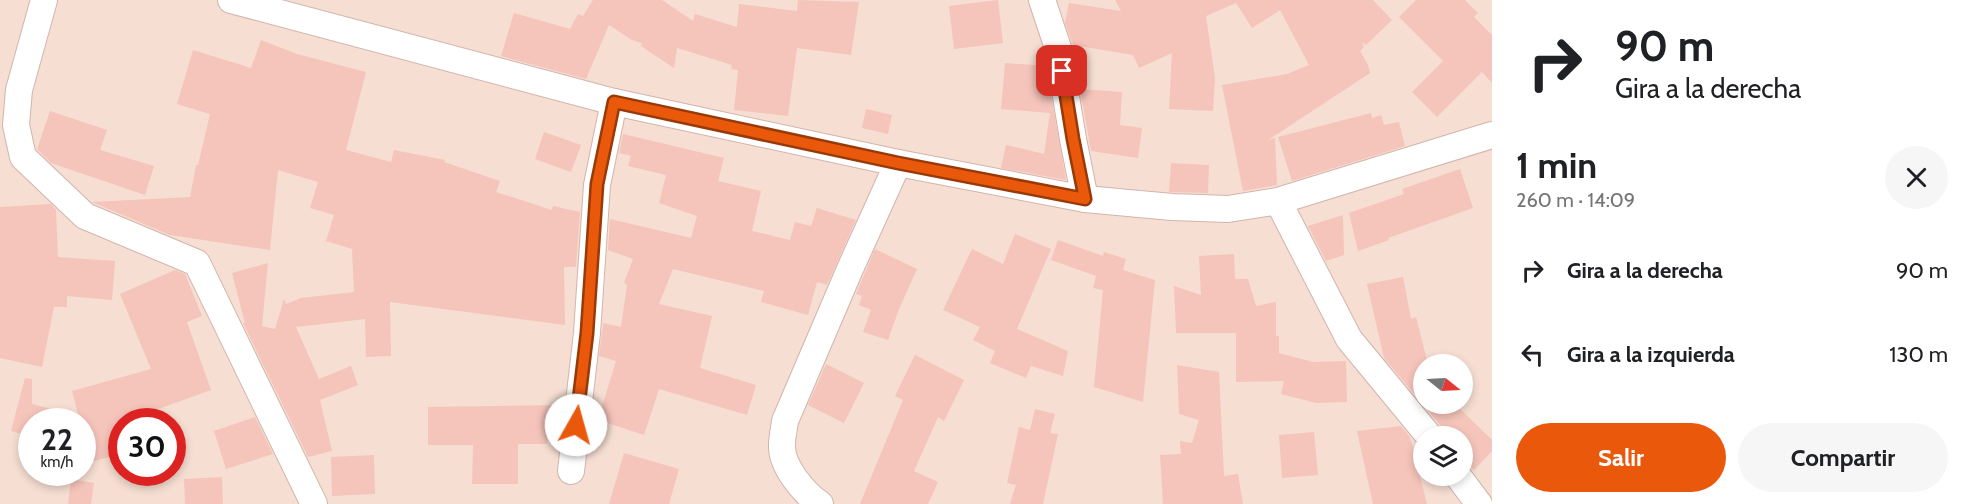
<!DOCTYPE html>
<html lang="es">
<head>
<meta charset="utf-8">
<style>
  :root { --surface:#fff; --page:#f6f6f6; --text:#202124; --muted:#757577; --accent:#ea580c }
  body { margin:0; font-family:Cabin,sans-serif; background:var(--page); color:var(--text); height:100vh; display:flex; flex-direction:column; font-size:22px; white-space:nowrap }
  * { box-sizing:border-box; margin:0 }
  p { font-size:20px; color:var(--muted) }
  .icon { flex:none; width:33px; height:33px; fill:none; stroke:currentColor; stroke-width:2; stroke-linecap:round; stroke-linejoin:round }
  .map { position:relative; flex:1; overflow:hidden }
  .sheet { display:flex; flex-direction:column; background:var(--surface); width:480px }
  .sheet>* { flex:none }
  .top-card { background:#fff; color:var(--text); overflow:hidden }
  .needle { width:39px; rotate:108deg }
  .buttons { position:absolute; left:1413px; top:354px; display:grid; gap:12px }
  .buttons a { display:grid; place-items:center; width:60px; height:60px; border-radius:50%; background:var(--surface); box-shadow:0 3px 9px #0003; font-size:30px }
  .speed { position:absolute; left:18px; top:408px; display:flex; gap:12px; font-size:30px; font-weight:700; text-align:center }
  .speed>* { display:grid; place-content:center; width:78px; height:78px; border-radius:50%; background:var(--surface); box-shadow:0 3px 9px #0003; line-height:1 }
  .speed small { font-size:15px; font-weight:400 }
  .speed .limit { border:9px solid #d22; background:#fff; color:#111 }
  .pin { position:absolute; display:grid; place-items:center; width:51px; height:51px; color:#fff; margin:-26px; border-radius:12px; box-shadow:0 3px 9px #0006 }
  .me { position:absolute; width:66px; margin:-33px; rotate:7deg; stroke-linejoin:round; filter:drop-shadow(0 0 4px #0008) }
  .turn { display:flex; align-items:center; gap:21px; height:126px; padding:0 24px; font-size:27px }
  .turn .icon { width:78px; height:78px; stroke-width:2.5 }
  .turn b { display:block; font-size:42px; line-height:51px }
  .round { display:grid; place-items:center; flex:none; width:63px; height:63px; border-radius:32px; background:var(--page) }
  .headline { display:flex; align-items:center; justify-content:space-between; height:102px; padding:0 24px }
  h1 { font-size:36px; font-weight:700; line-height:45px }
  .button { display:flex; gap:12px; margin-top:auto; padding:12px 24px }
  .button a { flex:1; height:69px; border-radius:36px; background:var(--accent); color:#fff; font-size:24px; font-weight:700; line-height:69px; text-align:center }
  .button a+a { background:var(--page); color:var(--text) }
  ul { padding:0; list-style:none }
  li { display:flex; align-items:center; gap:18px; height:84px; padding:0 24px }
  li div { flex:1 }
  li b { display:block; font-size:22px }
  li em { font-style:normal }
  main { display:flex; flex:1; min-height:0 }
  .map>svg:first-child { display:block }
  .residential { fill:#f6ded2; fill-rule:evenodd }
  .building { fill:#f5c4ba }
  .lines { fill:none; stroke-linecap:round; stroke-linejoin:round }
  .minor-casing { stroke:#d2b5ac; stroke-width:28 }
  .minor { stroke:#fff; stroke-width:26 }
  .route-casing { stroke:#983908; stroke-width:15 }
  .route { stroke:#ea580c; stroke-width:10 }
</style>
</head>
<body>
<main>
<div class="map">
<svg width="1492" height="504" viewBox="0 0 1492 504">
  <rect width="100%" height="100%" fill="#feeee4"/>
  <path class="residential" d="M0 0H1492V504H0ZM1424 364H1462V404H1424ZM32 422H82V472H32ZM122 422H172V472H122ZM1424 436H1462V476H1424Z"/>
  <g class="building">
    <path d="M593 0H662L693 21 695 14 737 27 739 4 797 11 798 0 859 2 851 55 797 48 788 116 734 110 738 70 731 69 732 65 677 48 674 68 641 46 642 43 632 40 609 25 586 79 501 56 514 13 570 29 578 14 583 16Z"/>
    <path d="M998 0 1003 43 954 49 949 6Z"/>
    <path d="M1115 0H1373L1392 20 1366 45 1362 42 1364 47 1360 51 1368 65 1370 73 1268 140 1275 138 1277 185 1243 191 1222 85 1287 74 1309 65 1280 10 1252 28 1236 3 1206 16 1215 78 1213 111 1169 109 1172 53 1139 68 1133 55 1073 45 1065 23 1069 3 1121 11Z"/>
    <path d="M1416 0H1465L1478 13 1474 17 1492 35V83L1482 72 1437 117 1412 92 1443 61 1399 17Z"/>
    <path d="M261 40 297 54 366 72 346 150 391 162 394 150 445 160 444 162 500 181 496 192 552 210 553 206 580 212 576 267H564L565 325 390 302 391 356 366 357 365 319 296 327 319 379 351 366 358 385 320 400 332 451 308 457 243 323H245L232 273 268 263 262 326 275 329 284 299 286 304 301 298 354 292 352 249 326 241 334 215 310 208 318 182 278 170 270 250 170 235 92 202 190 197 196 165H198L210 114 177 104 193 50 251 68Z"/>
    <path d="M1005 63 1046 66 1066 180 1001 168 1006 145 1044 154 1050 113 1001 109Z"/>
    <path d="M1080 89 1122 92 1120 125 1142 128 1138 158 1091 151Z"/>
    <path d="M866 109 892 115 888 134 862 128Z"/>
    <path d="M50 111 107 130 100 150 154 166 145 195 51 163 37 149Z"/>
    <path d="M1371 113 1372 118 1381 115 1384 125 1399 122 1405 146 1292 181 1278 137Z"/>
    <path d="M544 132 581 145 571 172 535 159Z"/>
    <path d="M623 134 724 158 718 181 761 191 752 231 790 240 795 222 811 226 817 208 856 220 827 285 817 282 808 315 761 302 764 291 673 269 659 304 712 316 700 368 756 385 747 415 659 389 644 435 598 420 616 361 599 356 603 325V323L621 327 627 285 624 283 633 259 608 250 610 219 691 238 697 216 659 203 666 175 628 166 631 156 619 153Z"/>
    <path d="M1171 163 1209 165 1208 193 1169 192Z"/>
    <path d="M1460 169 1473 208 1388 238 1389 240 1358 251 1349 213 1404 194 1402 189Z"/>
    <path d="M51 204 56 210 58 257 115 261 112 300 67 296V307H54L42 367 0 358V207Z"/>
    <path d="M1343 215 1344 255 1326 261 1308 226Z"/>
    <path d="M1015 234 1051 249 1017 329 1068 351 1063 376 1031 366 1026 378 990 363 995 351 973 340 980 327 943 310 972 249 1003 264Z"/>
    <path d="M1058 240 1103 256 1104 252 1126 259 1123 270 1155 280 1143 402 1094 387 1103 290 1093 288 1096 276 1051 260Z"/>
    <path d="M875 249 917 269 899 309 888 340 863 332 871 310 859 305 862 296 856 294Z"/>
    <path d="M1234 254 1235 279H1248L1256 306 1276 302V336H1279V353L1313 362 1346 361 1347 402 1316 403 1281 394 1284 381 1236 382V333H1176L1174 286 1201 295 1199 256Z"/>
    <path d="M175 270 185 274 202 316 187 322 211 390 150 412 152 422H122V454L82 464V422H80L72 391 151 369 120 294Z"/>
    <path d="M1403 277 1411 319 1416 317 1428 364H1424V404H1455L1492 440V451L1474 470 1462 459V436H1444L1441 426 1384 358 1367 284Z"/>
    <path d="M915 355 964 380 944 421 938 417 914 471 938 482 928 504H860L903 400 895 396Z"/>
    <path d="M826 364 864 383 844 423 808 405Z"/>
    <path d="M1177 365 1219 372 1224 476 1238 474 1243 504H1163L1160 455 1181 454 1180 441 1192 443 1199 420 1179 414Z"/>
    <path d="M25 378 32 379V404L75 415 74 422H32V437L11 431Z"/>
    <path d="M563 405 561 427H548L547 444H518V484H472L473 445H428V407Z"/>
    <path d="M1035 409 1055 414 1050 433 1058 434 1043 504H1010L1016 485 1007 483 1019 427 1030 430Z"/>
    <path d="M255 417 273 454 226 469 214 431Z"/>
    <path d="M1401 426 1410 437 1427 504H1373L1357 431Z"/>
    <path d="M1314 432 1318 475 1282 478 1279 435Z"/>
    <path d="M624 453 679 469 669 504H609Z"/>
    <path d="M374 455 375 494 332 496 331 457Z"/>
    <path d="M222 477 223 504H185L184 479Z"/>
    <path d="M71 479 94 483 91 504H68Z"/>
  </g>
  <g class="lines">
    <defs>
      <g id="minor">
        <path d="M44 0 19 90 16 125 23 157 85 216 197 263 314 504"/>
        <path d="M231 0 614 102 898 163 1085 199 1172 207 1228 209 1278 201 1492 135"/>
        <path d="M1042 0 1058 48 1073 139 1085 199"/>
        <path d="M1278 201 1349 339 1429 436"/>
        <path d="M571 471 587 333 597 185 614 102"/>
        <path d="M1458 476 1479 504"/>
        <path d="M820 504C804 493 781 466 782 445 782 437 784 429 785 421L850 269 898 163"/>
      </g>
    </defs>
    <use href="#minor" class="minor-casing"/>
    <use href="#minor" class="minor"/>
  </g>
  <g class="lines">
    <defs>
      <path id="route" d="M576 425 587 333 597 184 614 102 898 163 1085 199 1073 139 1062 71"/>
    </defs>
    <use href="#route" class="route-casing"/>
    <use href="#route" class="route"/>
  </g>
</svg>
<div class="buttons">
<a><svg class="needle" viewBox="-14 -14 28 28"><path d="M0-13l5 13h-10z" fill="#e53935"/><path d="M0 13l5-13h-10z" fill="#757577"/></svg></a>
<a><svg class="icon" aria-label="layers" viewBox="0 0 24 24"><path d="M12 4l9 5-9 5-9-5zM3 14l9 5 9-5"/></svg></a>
</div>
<div class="speed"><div>22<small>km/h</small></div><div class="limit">30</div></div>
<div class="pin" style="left:1062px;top:71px;background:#d93025"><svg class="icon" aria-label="arrive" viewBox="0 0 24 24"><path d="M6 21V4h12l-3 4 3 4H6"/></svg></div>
<svg class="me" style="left:576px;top:425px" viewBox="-20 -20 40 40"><circle r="19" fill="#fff"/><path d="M0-13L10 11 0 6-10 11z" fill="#ea580c"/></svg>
</div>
<section class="sheet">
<div class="top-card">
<div class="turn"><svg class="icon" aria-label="right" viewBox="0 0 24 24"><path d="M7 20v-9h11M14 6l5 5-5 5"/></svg><div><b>90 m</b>Gira a la derecha</div></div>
</div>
<div class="headline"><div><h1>1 min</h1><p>260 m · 14:09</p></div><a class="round"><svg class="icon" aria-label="close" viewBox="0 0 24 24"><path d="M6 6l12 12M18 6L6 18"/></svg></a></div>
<ul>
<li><svg class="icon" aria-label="right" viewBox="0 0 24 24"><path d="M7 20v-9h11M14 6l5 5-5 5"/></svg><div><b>Gira a la derecha</b></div><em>90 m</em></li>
<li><svg class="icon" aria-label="left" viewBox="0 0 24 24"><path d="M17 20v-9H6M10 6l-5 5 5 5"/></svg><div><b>Gira a la izquierda</b></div><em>130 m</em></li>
</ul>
<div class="button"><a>Salir</a><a>Compartir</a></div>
</section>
</main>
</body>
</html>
